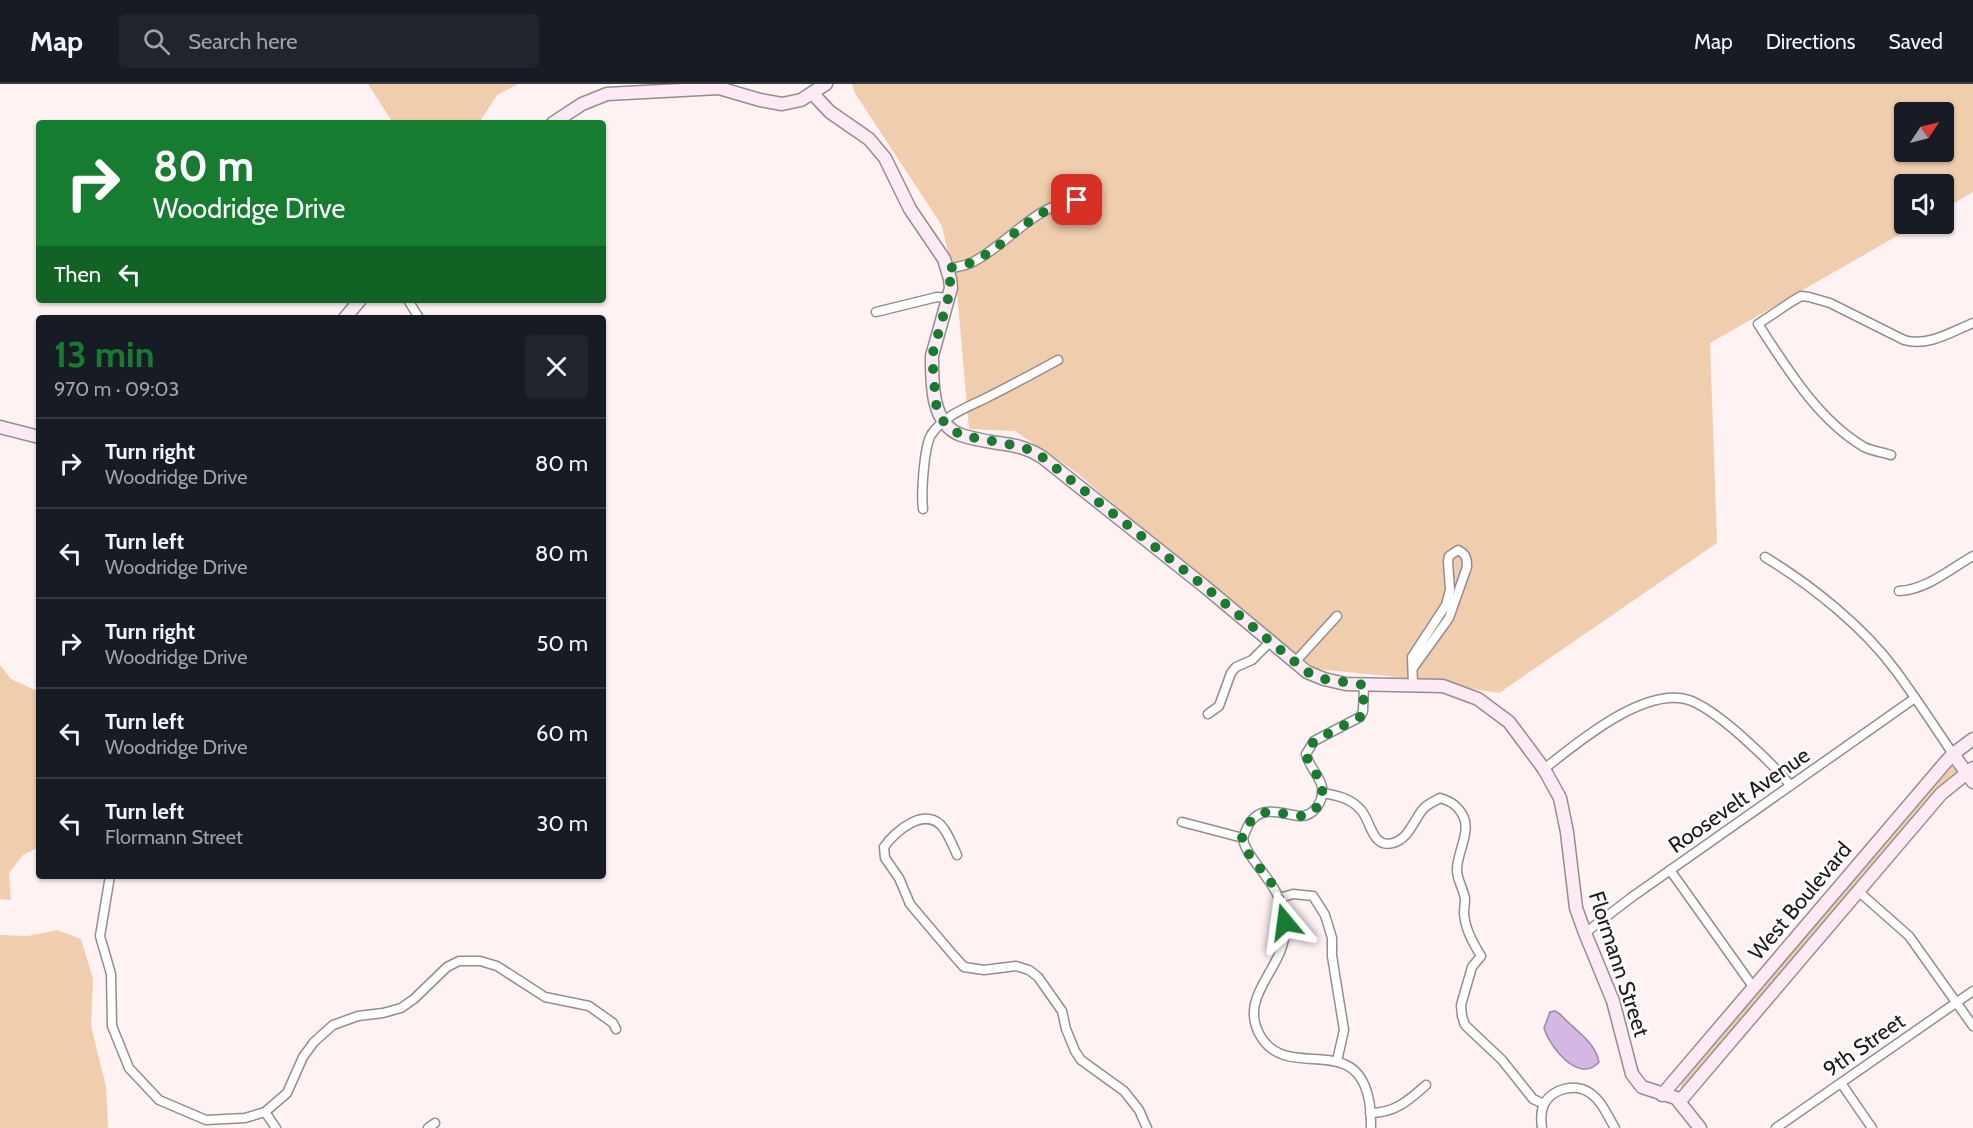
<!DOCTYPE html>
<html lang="en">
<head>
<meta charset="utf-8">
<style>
  :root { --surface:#171b24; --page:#20242c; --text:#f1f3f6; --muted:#9ea1a6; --line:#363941; --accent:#167c2f }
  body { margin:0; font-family:Cabin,sans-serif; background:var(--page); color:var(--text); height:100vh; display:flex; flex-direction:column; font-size:22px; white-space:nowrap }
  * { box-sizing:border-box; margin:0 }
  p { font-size:20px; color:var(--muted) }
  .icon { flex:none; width:33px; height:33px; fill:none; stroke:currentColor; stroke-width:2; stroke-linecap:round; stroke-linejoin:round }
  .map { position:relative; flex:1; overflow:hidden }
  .sheet { position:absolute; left:36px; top:231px; width:570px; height:564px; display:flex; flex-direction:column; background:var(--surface); border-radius:6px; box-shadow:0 2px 4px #0004 }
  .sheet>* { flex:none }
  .top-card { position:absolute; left:36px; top:36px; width:570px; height:183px; border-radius:6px; box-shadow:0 2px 4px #0004; background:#167c2f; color:#fff; overflow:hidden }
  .needle { width:39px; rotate:55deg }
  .controls { position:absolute; left:1894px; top:18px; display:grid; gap:12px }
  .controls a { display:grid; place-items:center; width:60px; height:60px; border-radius:6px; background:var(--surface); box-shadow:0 2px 4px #0004; font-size:30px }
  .pin { position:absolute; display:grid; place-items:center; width:51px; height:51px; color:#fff; margin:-26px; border-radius:12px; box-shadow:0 3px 9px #0006 }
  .me { position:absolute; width:66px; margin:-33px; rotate:344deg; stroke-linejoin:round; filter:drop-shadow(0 0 4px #0008) }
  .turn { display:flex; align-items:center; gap:21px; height:126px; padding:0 18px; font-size:27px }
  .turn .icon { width:78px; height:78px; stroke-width:2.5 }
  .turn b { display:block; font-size:42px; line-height:51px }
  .then { display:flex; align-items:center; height:57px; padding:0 18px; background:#0003; gap:12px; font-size:22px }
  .round { display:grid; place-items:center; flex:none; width:63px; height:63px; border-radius:6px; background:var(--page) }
  .headline { display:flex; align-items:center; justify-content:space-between; height:102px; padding:0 18px }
  h1 { font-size:36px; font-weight:800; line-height:45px; color:var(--accent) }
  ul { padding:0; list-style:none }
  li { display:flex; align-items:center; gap:18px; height:90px; padding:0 18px; border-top:2px solid var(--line) }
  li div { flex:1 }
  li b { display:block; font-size:22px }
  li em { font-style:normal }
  header { display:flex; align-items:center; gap:36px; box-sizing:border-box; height:84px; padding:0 30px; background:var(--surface); border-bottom:2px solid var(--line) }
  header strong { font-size:28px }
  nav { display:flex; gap:33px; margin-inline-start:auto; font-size:21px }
  .search { width:420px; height:54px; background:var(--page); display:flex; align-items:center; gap:15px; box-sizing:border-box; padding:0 21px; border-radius:6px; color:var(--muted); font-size:22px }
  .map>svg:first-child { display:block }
  .green { fill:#f0cdad; fill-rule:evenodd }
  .water { fill:#d4b7e3; stroke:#9e88a8; stroke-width:1.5 }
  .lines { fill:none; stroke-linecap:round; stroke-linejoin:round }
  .street-casing { stroke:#978c8e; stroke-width:11 }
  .secondary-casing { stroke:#978c8e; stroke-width:15 }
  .street { stroke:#fff; stroke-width:8 }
  .secondary { stroke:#fdeaf5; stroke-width:12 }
  .route { stroke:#167c2f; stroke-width:10; stroke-dasharray:0 18 }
  .labels { text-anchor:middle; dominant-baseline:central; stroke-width:5; stroke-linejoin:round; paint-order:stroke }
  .street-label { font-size:22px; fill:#201c1d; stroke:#fff }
</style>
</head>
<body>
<header>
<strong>Map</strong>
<div class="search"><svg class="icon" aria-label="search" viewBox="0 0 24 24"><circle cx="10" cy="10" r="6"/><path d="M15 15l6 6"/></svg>Search here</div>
<nav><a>Map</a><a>Directions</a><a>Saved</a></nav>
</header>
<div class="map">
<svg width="1973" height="1044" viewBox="0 0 1973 1044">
  <rect width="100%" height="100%" fill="#fef2f3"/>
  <g class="green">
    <path d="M368 0H518L497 11 479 39H393Z"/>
    <path d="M852 0H1973V108L1944 125V100H1905V140H1918L1710 259 1717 459 1499 609 1388 592 1316 585 1159 460 1077 389 1015 347 969 345 957 207 942 142 855 9ZM1905 28H1944V68H1905Z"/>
    <path d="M0 581 11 595 39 608V763L23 771 9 789 11 816 0 815Z"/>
    <path d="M1951 682 1956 686V690L1683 1005H1681V998Z"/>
    <path d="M57 846 81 855 93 895 91 942 106 1003 108 1044H0V851L28 852Z"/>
  </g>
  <path class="water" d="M1555 927 1560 930C1572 944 1596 958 1599 978 1579 1001 1549 962 1544 944L1550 928Z"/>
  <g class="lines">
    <defs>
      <g id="street">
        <path d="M948 185C955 183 964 182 971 179 1011 160 1039 112 1088 117"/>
        <path d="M408 216 419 234"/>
        <path d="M876 228 937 213 949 214"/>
        <path d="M1891 371C1882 368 1872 367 1864 363 1817 335 1787 284 1758 240L1791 218 1801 212 1809 213 1830 219 1904 256C1928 263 1951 248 1973 239"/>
        <path d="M923 425C921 410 924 363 931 351 944 330 972 322 992 311 1014 300 1036 288 1058 276"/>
        <path d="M1765 473C1811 501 1864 543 1896 587 1916 614 1934 642 1953 670"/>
        <path d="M1899 507C1926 506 1950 485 1973 472"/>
        <path d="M1295 578 1337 532"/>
        <path d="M1364 601 1363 627 1360 633 1314 657 1306 670C1309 683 1320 692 1322 703 1324 717 1314 733 1299 732 1282 730 1264 721 1251 737 1247 742 1245 749 1243 754 1244 765 1252 773 1258 782 1271 799 1284 816 1285 839 1289 884 1235 910 1261 953 1288 997 1353 949 1368 1012 1371 1022 1371 1033 1371 1044"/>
        <path d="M1413 601 1412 573 1446 521 1450 506 1448 478 1449 472 1458 466C1466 470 1467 474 1467 483L1449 534 1413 584"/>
        <path d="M1208 630 1219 622 1231 589 1236 583 1252 576 1270 558"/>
        <path d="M1544 685C1577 659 1644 602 1689 616 1706 622 1724 637 1738 649 1756 665 1775 682 1790 701"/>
        <path d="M1322 709C1336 711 1350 714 1360 725 1371 735 1371 765 1393 759 1409 755 1414 735 1424 724 1428 720 1435 717 1440 714 1451 717 1459 722 1464 734 1470 748 1458 768 1457 784 1456 795 1464 805 1465 815 1465 820 1464 824 1464 829 1465 845 1473 859 1481 872L1472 883 1461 921 1462 932 1465 941 1502 976 1533 1015 1544 1020"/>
        <path d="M1182 738 1243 754"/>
        <path d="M957 771C953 762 949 752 944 745 927 720 895 747 884 763L885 774 899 794 910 820 954 872 964 883 984 886 1016 882 1029 886 1038 893 1062 927 1066 945 1075 967 1081 976 1124 1007 1139 1026 1147 1044"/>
        <path d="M1670 786 1754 904"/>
        <path d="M110 792 100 852 111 890 112 942 129 984 159 1016 206 1036 245 1034 265 1028 287 1009 303 973 314 958 333 941 358 932 383 929 401 924 414 915 447 883 459 877H480L497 882 545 913 589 922 613 939 616 945"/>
        <path d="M1858 807 1909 852 1973 942"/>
        <path d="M1280 814 1293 810 1313 812 1325 831 1332 854V872L1344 946 1337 977"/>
        <path d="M1585 849 1632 813 1915 614"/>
        <path d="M1841 999 1872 1044"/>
        <path d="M265 1028 276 1044"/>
        <path d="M1370 1029C1395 1029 1408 1017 1426 1001"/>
        <path d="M428 1044 435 1039"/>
        <path d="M1542 1044C1541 1037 1541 1027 1544 1020 1553 1004 1576 999 1590 1009 1602 1017 1608 1033 1615 1044"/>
        <path d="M1776 1044 1973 907"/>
      </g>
      <g id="secondary">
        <path d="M813 10 830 28 869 55 885 74 910 125 944 175 950 195 951 204 932 272C932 299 931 340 961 351 973 355 986 357 998 359 1015 361 1028 364 1042 373L1204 502 1307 588 1324 595 1346 600 1443 602 1478 615 1509 638 1544 685 1560 714 1567 748 1576 824 1585 849 1613 917 1632 990 1642 1003 1676 1014 1700 1044"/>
        <path d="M553 39 582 20 607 10 719 4 760 16 782 20 801 16 826 0"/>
        <path d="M345 234 360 216"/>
        <path d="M0 343 39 353"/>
        <path d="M1953 670 1973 698"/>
        <path d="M1662 1011 1944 680 1953 670 1973 655"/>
        <path d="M1680 1017 1941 710 1973 684"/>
      </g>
    </defs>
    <use href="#street" class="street-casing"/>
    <use href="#secondary" class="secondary-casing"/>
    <use href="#street" class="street"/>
    <use href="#secondary" class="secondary"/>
  </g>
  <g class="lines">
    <path class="route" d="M1077 116C1033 122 1009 162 970 179 964 182 955 183 948 184L951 204 932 272 936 320 939 330 944 338 960 351 1018 362 1030 366 1042 373 1204 502 1307 588 1324 595 1364 601 1363 627 1360 633 1314 657 1306 670C1309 683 1320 692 1322 703 1324 717 1314 733 1299 732 1282 731 1265 721 1251 737 1247 741 1245 749 1242 754 1245 770 1259 782 1268 794 1278 808 1283 822 1285 838"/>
  </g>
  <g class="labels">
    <g class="street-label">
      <text transform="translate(1739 716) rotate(-35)">Roosevelt Avenue</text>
      <text transform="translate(1800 817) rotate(-50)">West Boulevard</text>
      <text transform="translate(1619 880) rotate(72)">Flormann Street</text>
      <text transform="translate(1864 961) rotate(-35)">9th Street</text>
    </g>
  </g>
</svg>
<div class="controls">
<a><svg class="needle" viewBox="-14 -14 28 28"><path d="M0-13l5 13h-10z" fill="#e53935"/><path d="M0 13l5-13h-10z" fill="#9ea1a6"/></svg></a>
<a><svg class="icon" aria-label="sound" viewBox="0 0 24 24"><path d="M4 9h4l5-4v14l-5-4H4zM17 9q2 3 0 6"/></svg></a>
</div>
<div class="pin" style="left:1077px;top:116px;background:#d93025"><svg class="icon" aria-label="arrive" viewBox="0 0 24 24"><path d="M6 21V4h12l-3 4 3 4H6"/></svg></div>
<svg class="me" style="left:1285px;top:838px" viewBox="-20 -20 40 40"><path d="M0-17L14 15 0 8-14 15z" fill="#167c2f" stroke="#fff" stroke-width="4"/></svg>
<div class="top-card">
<div class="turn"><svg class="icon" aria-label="right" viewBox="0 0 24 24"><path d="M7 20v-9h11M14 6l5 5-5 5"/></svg><div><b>80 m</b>Woodridge Drive</div></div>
<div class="then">Then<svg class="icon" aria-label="left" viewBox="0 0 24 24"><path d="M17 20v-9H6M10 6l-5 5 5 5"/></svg></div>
</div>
<section class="sheet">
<div class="headline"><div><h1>13 min</h1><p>970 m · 09:03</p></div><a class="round"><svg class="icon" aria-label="close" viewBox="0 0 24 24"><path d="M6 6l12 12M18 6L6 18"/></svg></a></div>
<ul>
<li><svg class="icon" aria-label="right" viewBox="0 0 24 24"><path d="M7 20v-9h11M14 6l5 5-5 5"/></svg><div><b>Turn right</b><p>Woodridge Drive</p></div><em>80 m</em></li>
<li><svg class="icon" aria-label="left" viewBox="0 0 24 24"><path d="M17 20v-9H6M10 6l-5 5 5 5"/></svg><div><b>Turn left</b><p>Woodridge Drive</p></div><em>80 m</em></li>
<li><svg class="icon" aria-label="right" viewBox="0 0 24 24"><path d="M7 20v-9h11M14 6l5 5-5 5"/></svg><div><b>Turn right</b><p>Woodridge Drive</p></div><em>50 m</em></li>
<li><svg class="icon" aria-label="left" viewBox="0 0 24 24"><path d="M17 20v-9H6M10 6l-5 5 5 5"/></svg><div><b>Turn left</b><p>Woodridge Drive</p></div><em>60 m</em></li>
<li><svg class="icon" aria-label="left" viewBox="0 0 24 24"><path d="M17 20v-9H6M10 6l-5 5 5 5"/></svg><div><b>Turn left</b><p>Flormann Street</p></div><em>30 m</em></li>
</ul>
</section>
</div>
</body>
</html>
